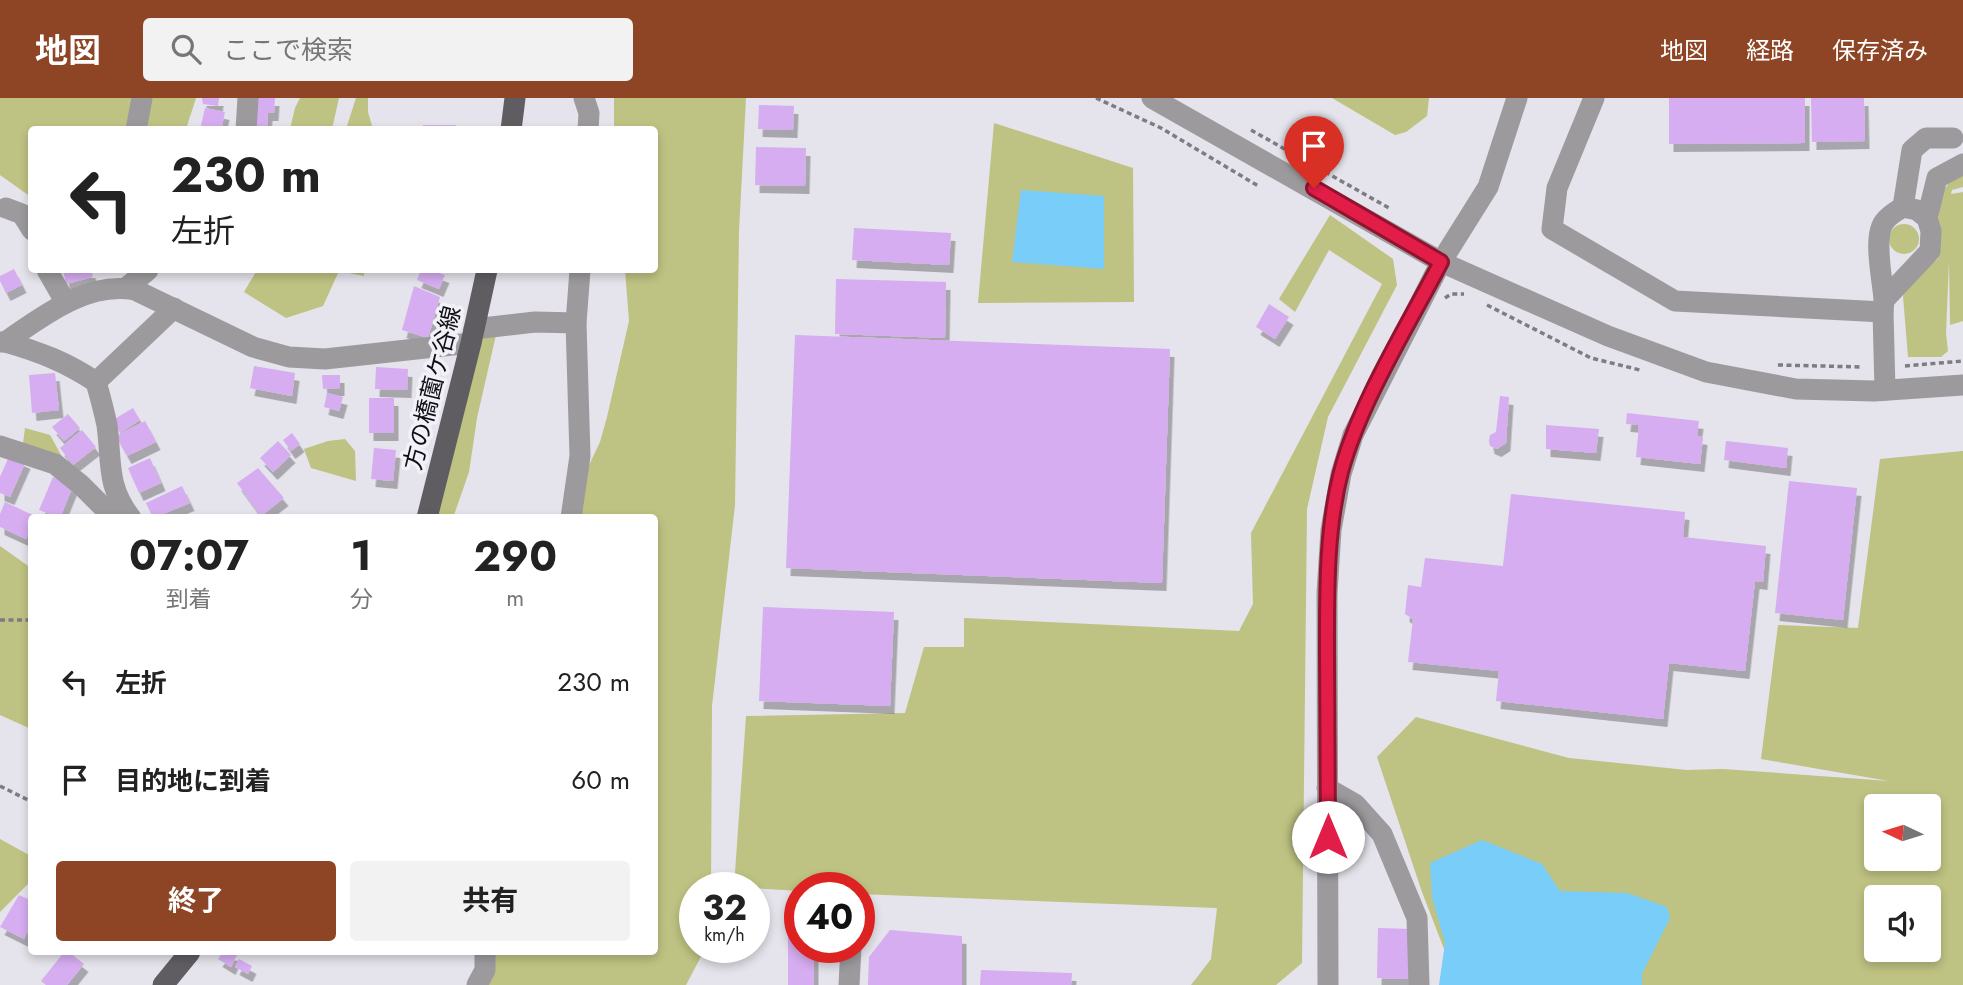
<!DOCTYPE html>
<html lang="ja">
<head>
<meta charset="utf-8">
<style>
  :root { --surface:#fff; --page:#f2f2f2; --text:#222; --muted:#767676; --accent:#8d4525 }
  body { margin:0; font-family:Jost,"Noto Sans JP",sans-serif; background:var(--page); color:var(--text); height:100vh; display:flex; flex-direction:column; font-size:26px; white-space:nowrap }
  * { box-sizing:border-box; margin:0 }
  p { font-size:23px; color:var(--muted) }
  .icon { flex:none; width:38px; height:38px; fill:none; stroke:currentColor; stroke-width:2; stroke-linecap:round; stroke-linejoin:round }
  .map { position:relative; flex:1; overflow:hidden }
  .drawer { position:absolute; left:28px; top:416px; width:630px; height:441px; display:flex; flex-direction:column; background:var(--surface); border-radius:7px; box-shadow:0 4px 10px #0003 }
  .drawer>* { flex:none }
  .banner { position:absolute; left:28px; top:28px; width:630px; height:147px; border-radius:7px; box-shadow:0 4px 10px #0003; background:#fff; color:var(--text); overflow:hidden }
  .needle { width:46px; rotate:274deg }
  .fabs { position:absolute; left:1864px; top:696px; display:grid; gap:14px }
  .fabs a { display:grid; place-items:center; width:77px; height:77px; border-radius:7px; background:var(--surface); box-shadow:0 4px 10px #0003; font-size:35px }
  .speed { position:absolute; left:679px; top:774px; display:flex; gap:14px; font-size:35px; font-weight:700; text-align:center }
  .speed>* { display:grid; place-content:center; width:91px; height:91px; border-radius:50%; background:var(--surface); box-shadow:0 4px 10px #0003; line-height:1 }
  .speed small { font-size:18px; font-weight:400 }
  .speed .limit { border:10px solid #d22; background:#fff; color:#111 }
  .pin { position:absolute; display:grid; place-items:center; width:60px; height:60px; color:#fff; margin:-72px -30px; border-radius:50% 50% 50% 0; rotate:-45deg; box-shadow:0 0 7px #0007 }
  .pin .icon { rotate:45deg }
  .me { position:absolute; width:77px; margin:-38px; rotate:0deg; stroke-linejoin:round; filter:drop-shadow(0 0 5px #0008) }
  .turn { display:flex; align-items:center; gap:24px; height:147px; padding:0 28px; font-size:32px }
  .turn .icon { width:91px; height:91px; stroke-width:2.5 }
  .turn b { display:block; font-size:49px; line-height:60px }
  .eta { display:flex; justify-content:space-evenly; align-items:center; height:119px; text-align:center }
  .eta b { font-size:42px; font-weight:700; line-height:49px }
  .primary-button { display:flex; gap:14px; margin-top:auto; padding:14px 28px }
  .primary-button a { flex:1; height:80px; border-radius:7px; background:var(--accent); color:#fff; font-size:28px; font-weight:700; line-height:80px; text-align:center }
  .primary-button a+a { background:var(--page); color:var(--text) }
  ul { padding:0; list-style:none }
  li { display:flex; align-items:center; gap:21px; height:98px; padding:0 28px }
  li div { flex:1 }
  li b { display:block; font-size:26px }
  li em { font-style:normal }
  header { display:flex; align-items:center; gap:42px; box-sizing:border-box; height:98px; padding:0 35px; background:var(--accent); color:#fff }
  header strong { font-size:33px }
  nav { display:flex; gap:38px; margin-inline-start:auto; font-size:24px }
  .search { width:490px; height:63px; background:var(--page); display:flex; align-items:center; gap:18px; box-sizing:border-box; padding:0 24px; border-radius:7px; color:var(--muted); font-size:26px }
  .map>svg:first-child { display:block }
  .green { fill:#bec282; fill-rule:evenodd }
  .water { fill:#79cdf9 }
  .building { fill:#d6adf0; filter:url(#shadow) }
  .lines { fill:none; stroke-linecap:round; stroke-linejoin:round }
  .path { stroke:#7e7c82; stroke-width:3.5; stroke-dasharray:5 3.5; stroke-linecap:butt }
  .minor { stroke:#9c9a9d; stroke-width:21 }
  .major { stroke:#605d62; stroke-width:21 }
  .route-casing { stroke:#92132f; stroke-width:18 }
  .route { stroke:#e11d48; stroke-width:12 }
  .labels { text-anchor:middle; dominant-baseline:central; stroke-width:7; stroke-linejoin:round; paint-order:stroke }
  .street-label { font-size:24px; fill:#100f12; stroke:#f2f0f8 }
</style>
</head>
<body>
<header>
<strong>地図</strong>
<div class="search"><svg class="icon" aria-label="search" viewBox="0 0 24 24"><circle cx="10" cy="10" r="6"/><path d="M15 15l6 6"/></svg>ここで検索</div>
<nav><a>地図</a><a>経路</a><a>保存済み</a></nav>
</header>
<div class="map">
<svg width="1963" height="887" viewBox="0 0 1963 887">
  <defs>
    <filter id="shadow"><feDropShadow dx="4.5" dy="8" stdDeviation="0" flood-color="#0004"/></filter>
  </defs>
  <rect width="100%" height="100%" fill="#e5e3eb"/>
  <g class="green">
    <path d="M0 0H196L186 31 32 32 31 99 0 77Z"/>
    <path d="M300 0H339L332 31H290L295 10Z"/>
    <path d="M356 0H368V14L373 31H346Z"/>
    <path d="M614 0H746L739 133 735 407 712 608 711 789H695V849H706L686 887H477L482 854H654V420H574L582 382 600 344 607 319 629 223 625 172H654V32L614 31Z"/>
    <path d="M1332 0H1429L1427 18 1406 34 1395 37Z"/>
    <path d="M994 25 1133 70 1134 204 978 205Z"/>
    <path d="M1963 76V89L1952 92 1951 96 1963 94V223L1950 227 1949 163 1946 235 1948 253 1941 259H1908L1903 198 1911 179 1938 161C1939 135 1931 85 1963 76Z"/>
    <path d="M1330 117 1393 161 1397 187 1328 319 1307 411 1302 865 1276 887H1191L1211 861 1217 810 859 796V789H800V793L734 789 746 618 905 615 924 549H964V520L1239 533 1253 506 1251 435 1382 186 1329 152 1295 214 1279 201Z"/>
    <circle cx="1904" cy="141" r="15"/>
    <path d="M257 172H364V178L339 173 323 208 286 220 244 194Z"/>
    <path d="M498 228 477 320 469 374 453 420H432L482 230Z"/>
    <path d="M25 330 50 337 66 366 23 346Z"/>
    <path d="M345 341 355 353 356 383 311 370 304 351 328 343Z"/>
    <path d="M1963 353V887H1458L1422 794 1377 659 1416 619 1569 660 1687 672 1723 671 1889 683 1761 661 1778 527 1858 530 1880 361ZM1876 709H1928V761H1876ZM1876 800H1928V852H1876Z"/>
    <path d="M0 448 31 470V631L0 617Z"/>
    <path d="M0 741 29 757 32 755 31 783 0 814Z"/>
  </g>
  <g class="water">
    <path d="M1021 92 1104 98V171L1012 164Z"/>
    <path d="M1482 742 1542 766 1560 793 1627 795 1667 809 1670 820 1642 876V887H1439L1445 845 1432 799 1430 765Z"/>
  </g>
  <g class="building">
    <path d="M202 0H219L218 8 203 6Z"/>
    <path d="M253 0H275L274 15H268L267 29 251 28Z"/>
    <path d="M1669 0H1805V45L1669 46Z"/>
    <path d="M1811 0H1864L1865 43 1812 44Z"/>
    <path d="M759 7 794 8 793 32 758 31Z"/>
    <path d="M205 10 225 14 221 32H200Z"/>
    <rect x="423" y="27" width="33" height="5"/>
    <path d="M756 49 806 50 805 88 755 87Z"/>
    <path d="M854 130 951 135 949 167 852 162Z"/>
    <path d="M14 171 22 187 6 195 0 183V178Z"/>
    <path d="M63 172H91L93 179 66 186Z"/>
    <path d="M421 172H431L445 177 439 191 417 182Z"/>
    <path d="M836 181 946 184 945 240 835 236Z"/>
    <path d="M414 188 440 199 428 240 402 232Z"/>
    <path d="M1269 206 1289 219 1275 241 1256 229Z"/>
    <path d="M795 237 1170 251 1162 485 786 470Z"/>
    <path d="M254 268 295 275 292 298 250 290Z"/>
    <path d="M376 269 408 271 407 292 375 291Z"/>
    <path d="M55 275 59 312 32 315 29 277Z"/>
    <path d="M322 277H340V290L323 291Z"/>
    <path d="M327 295 343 299 339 313 324 309Z"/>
    <path d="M1500 298 1509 299 1506 345 1497 351 1490 348 1489 343 1490 337 1496 334Z"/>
    <rect x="369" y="300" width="25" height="35"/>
    <path d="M133 310 140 322 120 335 113 322Z"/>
    <path d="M1627 315 1699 323 1697 338 1703 339 1700 366 1636 359 1639 327 1626 326Z"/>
    <path d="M68 316 80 330 64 343 52 329Z"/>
    <path d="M145 323 156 344 127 358 116 338Z"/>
    <path d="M1546 327 1599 331 1596 355 1546 351Z"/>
    <path d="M82 332 96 349 73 367 60 350Z"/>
    <path d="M292 335 300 346 291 353 283 342Z"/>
    <path d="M278 343 291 357 273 374 260 360Z"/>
    <path d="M1726 343 1788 350 1786 370 1724 362Z"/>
    <path d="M374 350 396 352 393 383 371 381Z"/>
    <path d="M10 356 26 363 10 399 0 395V379Z"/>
    <path d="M150 360 161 385 139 395 128 370Z"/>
    <path d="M258 370 284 400 261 418 237 385Z"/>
    <path d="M53 379 73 388 60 420 39 412Z"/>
    <path d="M1789 383 1857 390 1843 522 1775 515Z"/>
    <path d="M182 388 190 405 153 420 146 405Z"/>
    <path d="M1511 396 1685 414 1683 439 1766 448 1763 484 1755 483 1745 573 1669 565 1663 621 1496 603 1499 573 1408 564 1413 521 1405 516 1408 487 1421 489 1425 460 1503 468Z"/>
    <path d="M5 404 39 420H32V429L26 441 0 429V416Z"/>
    <path d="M763 509 894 514 890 608 759 603Z"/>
    <path d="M19 797 32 803V825L24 841 0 829Z"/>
    <path d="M788 823H800V849H814V887H788Z"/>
    <path d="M1378 830 1411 831 1410 881 1377 880Z"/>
    <path d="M890 832 962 838V887H868L869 859Z"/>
    <path d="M64 854H69L84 866 67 887H46L41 883Z"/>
    <path d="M223 854 238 855 231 869 218 861Z"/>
    <path d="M239 861 252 868 248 876 235 869Z"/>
    <path d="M981 872 1072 875 1071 887H980Z"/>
  </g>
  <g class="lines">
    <g class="path">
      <path d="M1096 0 1161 30 1260 89"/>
      <path d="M1251 32 1389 110"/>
      <path d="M1445 200 1451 196H1464"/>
      <path d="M1487 207 1591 260 1640 272"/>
      <path d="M1778 267 1863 269"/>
      <path d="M1905 268 1963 263"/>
      <path d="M0 522H32"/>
      <path d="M0 688 32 704"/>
    </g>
    <g class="minor">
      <path d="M584 0 589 15 588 32"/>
      <path d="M1152 0 1441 164 1608 238 1706 274 1796 291 1874 293 1963 287"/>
      <path d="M1594 0 1557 90 1552 131 1675 203 1883 214 1885 292"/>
      <path d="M136 32 142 0"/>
      <path d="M246 32 248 0"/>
      <path d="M1903 109 1912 52 1926 40H1953"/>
      <path d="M6 110 22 116 32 132"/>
      <path d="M1927 120 1937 80 1963 66"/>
      <path d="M47 172 66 205"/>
      <path d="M126 190 148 172"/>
      <path d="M1883 214 1884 202 1930 153 1931 133 1927 120 1917 112 1903 109C1897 113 1889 117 1885 123 1872 137 1883 183 1884 202"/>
      <path d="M474 231 535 224 576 225"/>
      <path d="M0 244H5C43 218 87 183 135 192L253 249 289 259 325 261 471 245"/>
      <path d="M5 244C40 254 66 264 96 284"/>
      <path d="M0 348 55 366 81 387 114 420"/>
      <path d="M131 420C106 388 112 364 107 327 104 313 100 298 96 284L174 210"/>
      <path d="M571 420 580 358 576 225 580 172"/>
      <path d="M1327 690 1355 706 1382 736 1417 820 1419 887"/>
      <path d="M477 887 485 872V854"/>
      <path d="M849 887 851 849"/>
      <path d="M1328 887 1327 495 1331 432 1341 376 1353 337 1441 164 1488 89 1517 0"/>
    </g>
    <g class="major">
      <path d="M511 32 515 0"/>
      <path d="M427 420 471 245 487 172"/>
      <path d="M163 887 190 854"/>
    </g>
  </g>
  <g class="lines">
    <defs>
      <path id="route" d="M1314 90 1441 164C1407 229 1360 304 1341 374 1326 432 1327 495 1327 554 1327 616 1328 677 1328 739"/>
    </defs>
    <use href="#route" class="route-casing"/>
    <use href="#route" class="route"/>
  </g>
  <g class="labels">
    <g class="street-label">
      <text transform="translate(432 290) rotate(-76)">方の橋薗ケ谷線</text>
    </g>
  </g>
</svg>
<div class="fabs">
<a><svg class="needle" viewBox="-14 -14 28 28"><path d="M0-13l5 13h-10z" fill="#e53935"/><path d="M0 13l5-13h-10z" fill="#767676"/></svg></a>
<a><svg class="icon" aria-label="sound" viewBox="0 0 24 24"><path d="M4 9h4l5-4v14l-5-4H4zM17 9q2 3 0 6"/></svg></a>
</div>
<div class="speed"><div>32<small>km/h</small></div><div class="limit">40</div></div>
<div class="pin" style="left:1314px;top:90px;background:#d93025"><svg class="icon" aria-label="arrive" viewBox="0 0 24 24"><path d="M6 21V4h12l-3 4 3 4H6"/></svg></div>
<svg class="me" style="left:1328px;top:739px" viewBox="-20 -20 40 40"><circle r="19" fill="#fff"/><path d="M0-13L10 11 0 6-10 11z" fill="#e11d48"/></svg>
<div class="banner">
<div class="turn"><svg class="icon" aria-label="left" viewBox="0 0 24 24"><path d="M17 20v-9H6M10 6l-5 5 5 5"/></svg><div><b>230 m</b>左折</div></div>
</div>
<section class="drawer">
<div class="eta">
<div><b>07:07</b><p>到着</p></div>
<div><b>1</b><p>分</p></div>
<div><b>290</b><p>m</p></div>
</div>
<ul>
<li><svg class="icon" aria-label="left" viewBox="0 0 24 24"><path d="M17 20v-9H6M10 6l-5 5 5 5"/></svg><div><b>左折</b></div><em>230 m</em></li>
<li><svg class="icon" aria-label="arrive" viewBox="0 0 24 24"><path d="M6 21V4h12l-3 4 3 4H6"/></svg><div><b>目的地に到着</b></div><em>60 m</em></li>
</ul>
<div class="primary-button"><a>終了</a><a>共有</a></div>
</section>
</div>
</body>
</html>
